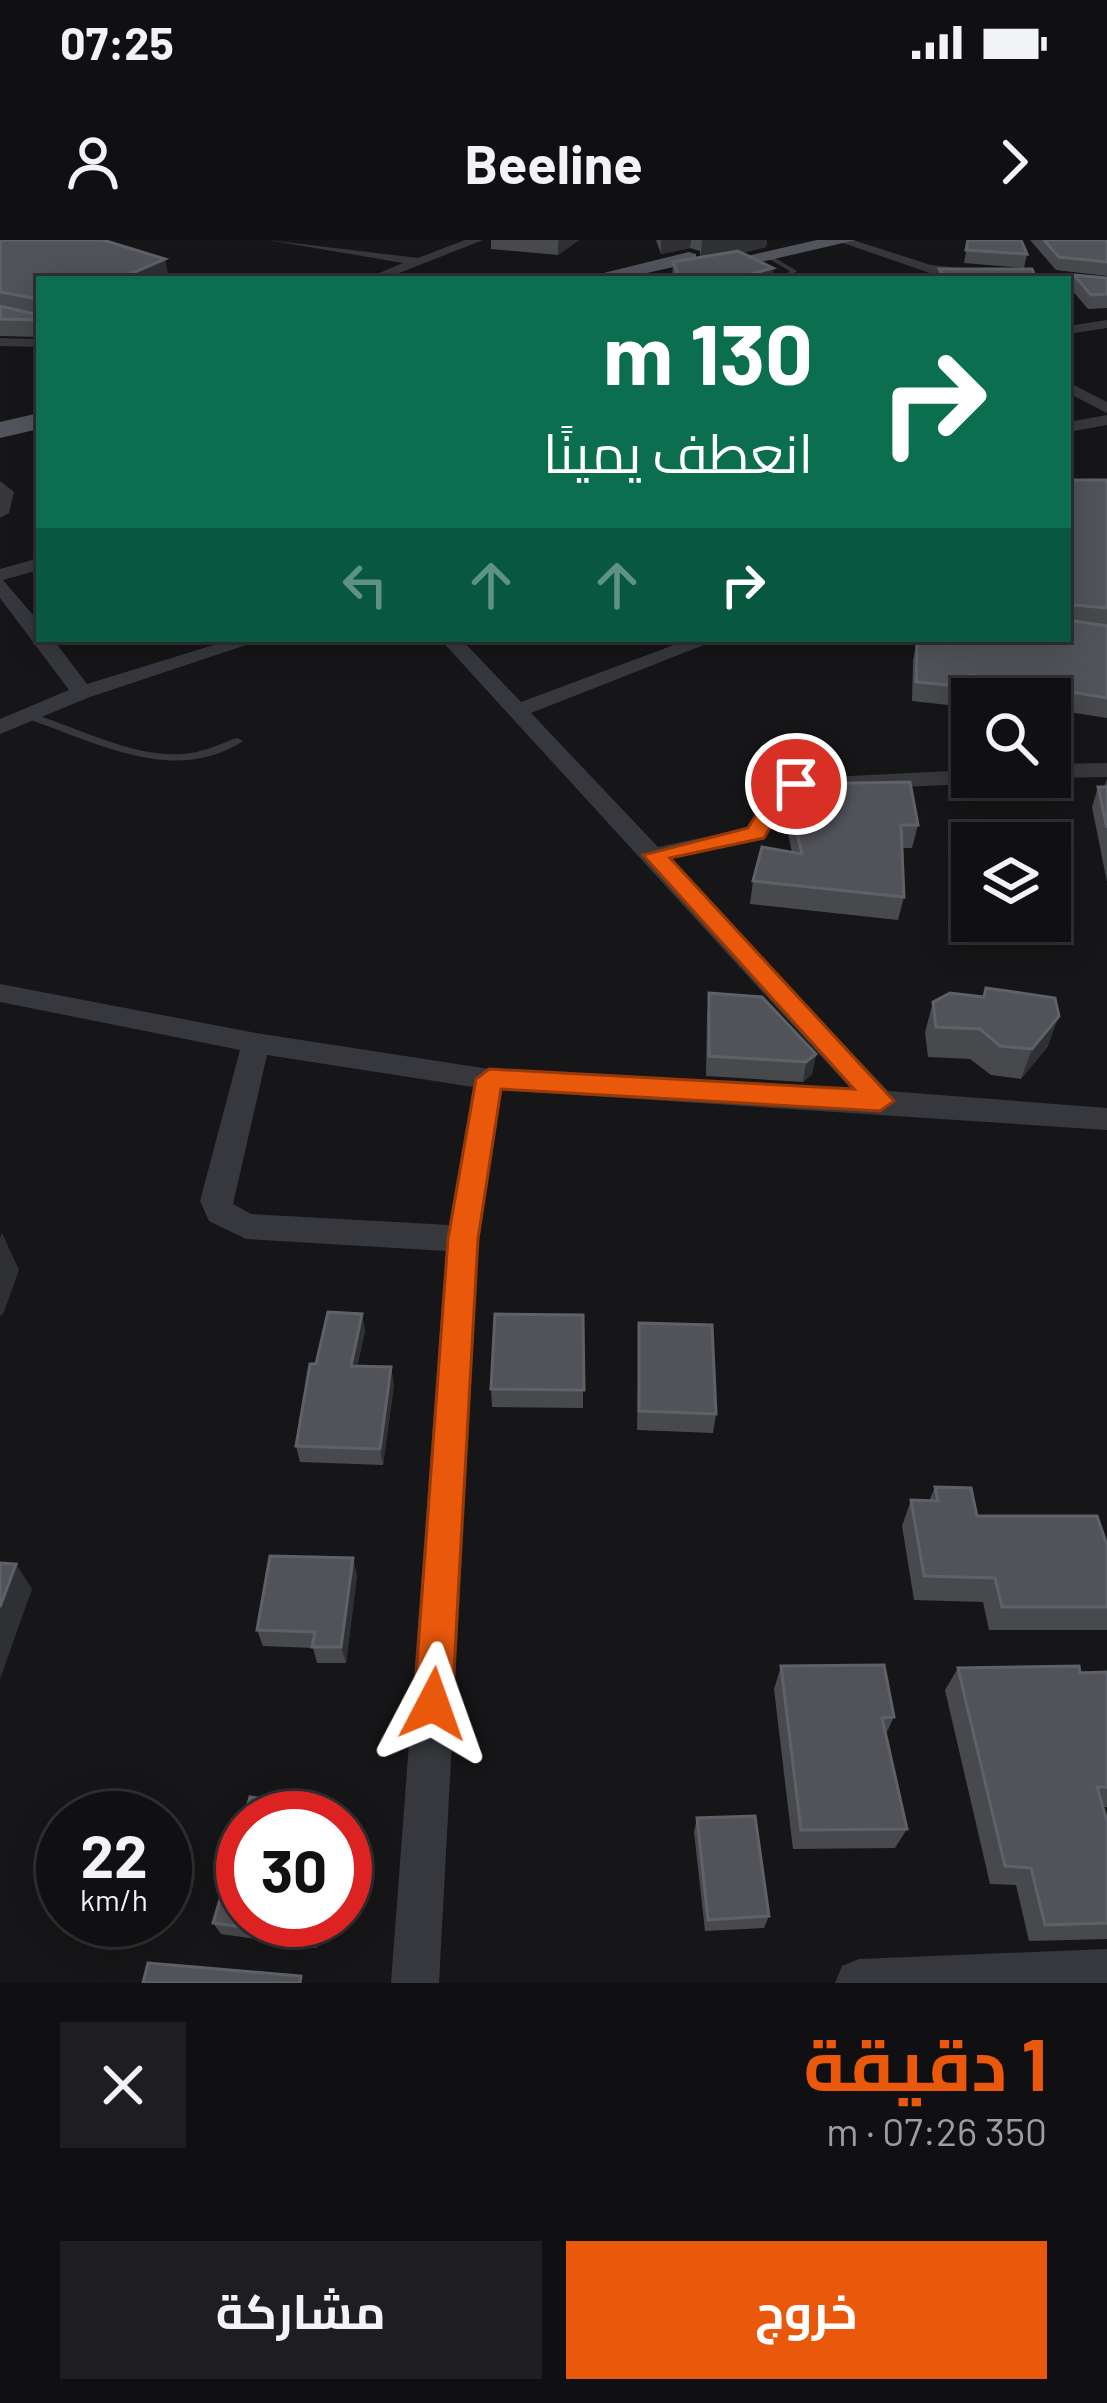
<!DOCTYPE html>
<html lang="ar">
<head>
<meta charset="utf-8">
<style>
  :root { --surface:#101012; --page:#1e1e20; --text:#f1f3f6; --muted:#9c9d9f; --line:#303032; --accent:#ea580c }
  body { margin:0; font-family:Barlow,Cairo,sans-serif; background:var(--page); color:var(--text); direction:rtl; height:100vh; display:flex; flex-direction:column; font-size:45px; white-space:nowrap }
  * { box-sizing:border-box; margin:0 }
  p { font-size:39px; color:var(--muted) }
  .icon { flex:none; width:66px; height:66px; fill:none; stroke:currentColor; stroke-width:2; stroke-linecap:round; stroke-linejoin:round }
  .map { position:relative; height:1743px; overflow:hidden; direction:ltr }
  .drawer { display:flex; flex-direction:column; background:var(--surface); flex:1 }
  .drawer>* { flex:none }
  .guide { position:absolute; left:36px; top:36px; width:1035px; height:366px; border-radius:0px; box-shadow:0 6px 30px #0003,0 0 0 3px var(--line); direction:rtl; background:#0b6e4f; color:#fff; overflow:hidden }
  .tools { position:absolute; left:951px; top:438px; display:grid; gap:24px }
  .tools a { display:grid; place-items:center; width:120px; height:120px; border-radius:0px; background:var(--surface); box-shadow:0 6px 30px #0003,0 0 0 3px var(--line); font-size:60px }
  .speed { position:absolute; left:36px; top:1551px; display:flex; gap:24px; font-size:60px; font-weight:700; text-align:center }
  .speed>* { display:grid; place-content:center; width:156px; height:156px; border-radius:50%; background:var(--surface); box-shadow:0 6px 30px #0003,0 0 0 3px var(--line); line-height:1 }
  .speed small { font-size:30px; font-weight:400 }
  .speed .limit { border:18px solid #d22; background:#fff; color:#111 }
  .pin { position:absolute; display:grid; place-items:center; width:102px; height:102px; color:#fff; margin:-51px; border:6px solid #fff; border-radius:50%; box-shadow:0 3px 12px #0007 }
  .me { position:absolute; width:132px; margin:-66px; rotate:4deg; stroke-linejoin:round; filter:drop-shadow(0 0 9px #0008) }
  .turn { display:flex; align-items:center; gap:42px; height:252px; padding:0 60px; font-size:54px }
  .turn .icon { width:156px; height:156px; stroke-width:2.5 }
  .turn b { display:block; font-size:84px; line-height:102px }
  .lanes { display:flex; align-items:center; height:114px; padding:0 60px; background:#0003; justify-content:center; gap:60px; direction:ltr }
  .lanes .off { opacity:.35 }
  .round { display:grid; place-items:center; flex:none; width:126px; height:126px; border-radius:0px; background:var(--page) }
  .summary { display:flex; align-items:center; justify-content:space-between; height:204px; padding:0 60px }
  h1 { font-size:72px; font-weight:700; line-height:90px; color:var(--accent) }
  .action { display:flex; gap:24px; margin-top:auto; padding:24px 60px }
  .action a { flex:1; height:138px; border-radius:0px; background:var(--accent); color:#fff; font-size:48px; font-weight:700; line-height:138px; text-align:center }
  .action a+a { background:var(--page); color:var(--text) }
  .status { display:flex; justify-content:space-between; align-items:center; height:84px; padding:0 60px; background:var(--surface); direction:ltr }
  .status svg { height:33px; fill:currentColor }
  header { display:flex; justify-content:space-between; align-items:center; height:156px; padding:0 60px; background:var(--surface); font-size:54px; font-weight:700 }
  .map>svg:first-child { display:block }
  .lines { fill:none; stroke-linecap:round; stroke-linejoin:round }
  .service { fill:#37383d; fill-rule:evenodd }
  .minor { fill:#37383d; fill-rule:evenodd }
  .primary { fill:#53555c; fill-rule:evenodd }
  .wall { fill:#47494d }
  .shaded-wall { fill:#2f3033 }
  .building { fill:#525359; stroke:#5f6168; stroke-width:3 }
  .route { fill:#ea580c; stroke:#983908; stroke-width:3 }
</style>
</head>
<body>
<div class="status"><b>07:25</b><svg viewBox="0 0 49 12"><path d="M0 12V9h3v3zM5 12V6h3v6zM10 12V3h3v9zM15 12V0h3v12zM26 1h20v11H26zM47 4h2v5h-2z"/></svg></div>
<header><svg class="icon" aria-label="forward" viewBox="0 0 24 24"><path d="M9 5l7 7-7 7"/></svg>Beeline<svg class="icon" aria-label="person" viewBox="0 0 24 24"><circle cx="12" cy="8" r="4"/><path d="M4 21q1-7 8-7t8 7"/></svg></header>
<div class="map">
<svg width="1107" height="1743" viewBox="0 0 1107 1743">
  <rect width="100%" height="100%" fill="#161618"/>
  <g class="lines">
    <g class="service">
      <path d="M764 14H768L797 31 787 39H780L790 31 764 16Z"/>
      <path d="M26 472C77 486 128 517 182 514 202 513 219 504 237 498L243 501C173 547 92 500 22 477V473Z"/>
    </g>
    <g class="minor">
      <path d="M268 0 418 18 465 0H483L384 39H365L403 23Z"/>
      <path d="M853 0 931 25 1064 39 930 33 837 1Z"/>
      <path d="M176 33 191 36 193 39H171Z"/>
      <path d="M1107 80V88L1068 94V86Z"/>
      <path d="M0 98 39 99V107L0 106Z"/>
      <path d="M1068 142 1107 162V173L1068 153Z"/>
      <path d="M1107 175V185L1068 192V182Z"/>
      <path d="M0 241 14 252 9 273 0 278Z"/>
      <path d="M39 318V330L3 340 39 382V399H53L87 444 233 399H264L90 457 0 494V479L69 450 0 358V329Z"/>
      <path d="M440 399H461L521 462 690 399H719L531 473 658 607 747 588 770 551 788 539 972 530V537H984L972 544 802 551 787 560 765 598 669 619 888 851 1107 868V890L502 850 479 999 439 1743H391L446 1011 246 999 209 981 200 961 240 810 0 762V744L256 793 489 829 851 849ZM267 815 473 847 449 985 251 974 233 964Z"/>
      <path d="M1107 523V537L1050 538 1046 537 1050 524Z"/>
      <path d="M1107 1709V1743H835L842 1726 859 1719Z"/>
    </g>
    <g class="primary">
      <path d="M817 0H856L688 39H646Z"/>
      <path d="M689 12 696 14V22L620 39H579Z"/>
      <path d="M39 173V189L0 198V182Z"/>
    </g>
  </g>
  <g class="wall">
    <path d="M4 0H109L108 2 165 19 168 36 39 39V97L0 96V2Z"/>
    <path d="M491 0H579L558 15 491 9Z"/>
    <path d="M656 0H767L766 7 741 13 773 28 772 39H672L673 22 700 18V11L690 8 661 14Z"/>
    <path d="M968 0 1027 14 1024 28 964 23Z"/>
    <path d="M1030 0H1107V36L1056 30Z"/>
    <path d="M1074 35 1107 38V68L1088 69 1071 49Z"/>
    <path d="M1068 240H1107V478L1050 469V459H991L968 455 966 467 912 461 913 420 917 401 944 403V399H1068Z"/>
    <path d="M1107 539V642L1092 567 1098 547H1104Z"/>
    <path d="M796 544 918 585 912 608H902L904 657 898 680 750 664 753 641 792 612 786 585 790 562H793Z"/>
    <path d="M986 748 1048 806 1021 839 991 835 970 819 928 817 925 792 933 762 983 757Z"/>
    <path d="M709 753 816 814 812 834 803 842 706 836 707 774Z"/>
    <path d="M362 1074 365 1091 357 1126 394 1144 383 1225 300 1222 296 1206 316 1124Z"/>
    <path d="M583 1075V1168L492 1167 491 1149Z"/>
    <path d="M639 1083 716 1174 713 1193 637 1190Z"/>
    <path d="M935 1247 977 1276 1107 1305V1390H989L983 1362 914 1360 902 1286 911 1260 929 1261Z"/>
    <path d="M357 1335 346 1423H317L313 1408 263 1406 257 1390Z"/>
    <path d="M781 1426 894 1477 886 1494 907 1589 895 1608 793 1609 774 1449Z"/>
    <path d="M958 1428 1107 1432V1567H1103L1107 1581V1699L1029 1701 1016 1645 990 1644 945 1450Z"/>
    <path d="M697 1578 769 1676 764 1688 705 1691 694 1592Z"/>
    <path d="M243 1680H323L317 1708 221 1694 213 1683Z"/>
  </g>
  <g class="shaded-wall">
    <path d="M560 0H579L558 15V1Z"/>
    <path d="M661 0H691L690 8 661 14Z"/>
    <path d="M702 0H767L766 7 700 22Z"/>
    <path d="M165 19 168 36 160 39H119Z"/>
    <path d="M773 28 772 39H732Z"/>
    <path d="M1059 776 1048 806 1021 839 1032 809Z"/>
    <path d="M816 814 812 834 803 842 806 822Z"/>
    <path d="M2 993 19 1030 3 1074 0 1076V998Z"/>
    <path d="M362 1074 365 1091 354 1143 351 1126Z"/>
    <path d="M391 1127 394 1144 383 1225 380 1209Z"/>
    <path d="M353 1318 357 1335 346 1423 341 1407Z"/>
    <path d="M16 1324 32 1349 0 1439V1367Z"/>
    <path d="M304 1564 310 1578H301Z"/>
    <path d="M314 1680H323L317 1708 311 1696Z"/>
  </g>
  <g class="building">
    <path d="M4 0H103L165 19 119 39H39V80L0 79V66L34 74 38 59 0 52V2Z"/>
    <path d="M968 0H1021L1027 14 966 10Z"/>
    <path d="M1044 0H1107V22L1059 17Z"/>
    <path d="M738 11 773 28 732 39H680L673 22Z"/>
    <path d="M939 29H1032L1036 39H945Z"/>
    <path d="M1074 35 1107 38V54L1091 55Z"/>
    <path d="M1068 240H1107V368L1074 365 1068 374Z"/>
    <path d="M1068 380 1107 386V458L970 435V447L916 442 917 401 947 404V399H1068Z"/>
    <path d="M910 542 918 585H901L904 657 753 641 762 607 802 614 790 562H800L796 544Z"/>
    <path d="M1098 547H1107V588Z"/>
    <path d="M986 748 1055 758 1059 776 1032 809 1000 806 980 789 936 787 933 762 950 753 984 757Z"/>
    <path d="M709 753 762 757 816 814 806 822 709 816Z"/>
    <path d="M328 1072 362 1074 351 1126 391 1127 380 1209 296 1206 310 1124H316Z"/>
    <path d="M495 1074 583 1075 584 1150 491 1149Z"/>
    <path d="M639 1083 712 1085 716 1174 639 1171Z"/>
    <path d="M935 1247 971 1248 977 1276H1097L1107 1305V1367H1002L995 1338 924 1336 911 1260 938 1261Z"/>
    <path d="M270 1316 353 1318 341 1407H312L315 1392 257 1390Z"/>
    <path d="M0 1323 16 1324 0 1367Z"/>
    <path d="M884 1425 894 1477 882 1478 907 1589 801 1590 781 1426Z"/>
    <path d="M1079 1426 1080 1433 1107 1432V1547H1097L1107 1581V1683L1045 1685 1031 1628 1005 1626 958 1428Z"/>
    <path d="M250 1557 304 1564 301 1578H244Z"/>
    <path d="M755 1576 769 1676 708 1680 697 1578Z"/>
    <path d="M243 1582V1680H314L311 1696 213 1683Z"/>
    <path d="M148 1723 301 1736 300 1743H143Z"/>
  </g>
  <path class="route" d="M796 537 807 544 786 560 764 598 670 618 894 861 880 871 501 849 478 999 452 1464 447 1477 433 1483 420 1477 414 1464 448 999 476 839 489 829 854 849 643 615 748 588 770 552Z"/>
</svg>
<div class="tools">
<a><svg class="icon" aria-label="search" viewBox="0 0 24 24"><circle cx="10" cy="10" r="6"/><path d="M15 15l6 6"/></svg></a>
<a><svg class="icon" aria-label="layers" viewBox="0 0 24 24"><path d="M12 4l9 5-9 5-9-5zM3 14l9 5 9-5"/></svg></a>
</div>
<div class="speed"><div>22<small>km/h</small></div><div class="limit">30</div></div>
<div class="pin" style="left:796px;top:544px;background:#d93025"><svg class="icon" aria-label="arrive" viewBox="0 0 24 24"><path d="M6 21V4h12l-3 4 3 4H6"/></svg></div>
<svg class="me" style="left:433px;top:1464px" viewBox="-20 -20 40 40"><path d="M0-17L14 15 0 8-14 15z" fill="#ea580c" stroke="#fff" stroke-width="4"/></svg>
<div class="guide">
<div class="turn"><svg class="icon" aria-label="right" viewBox="0 0 24 24"><path d="M7 20v-9h11M14 6l5 5-5 5"/></svg><div><b>130 m</b>انعطف يمينًا</div></div>
<div class="lanes"><svg class="icon off" aria-label="left" viewBox="0 0 24 24"><path d="M17 20v-9H6M10 6l-5 5 5 5"/></svg><svg class="icon off" aria-label="ahead" viewBox="0 0 24 24"><path d="M12 20V5M6 11l6-6 6 6"/></svg><svg class="icon off" aria-label="ahead" viewBox="0 0 24 24"><path d="M12 20V5M6 11l6-6 6 6"/></svg><svg class="icon" aria-label="right" viewBox="0 0 24 24"><path d="M7 20v-9h11M14 6l5 5-5 5"/></svg></div>
</div>
</div>
<section class="drawer">
<div class="summary"><div><h1>1 دقيقة</h1><p>350 m · 07:26</p></div><a class="round"><svg class="icon" aria-label="close" viewBox="0 0 24 24"><path d="M6 6l12 12M18 6L6 18"/></svg></a></div>
<div class="action"><a>خروج</a><a>مشاركة</a></div>
</section>
</body>
</html>
